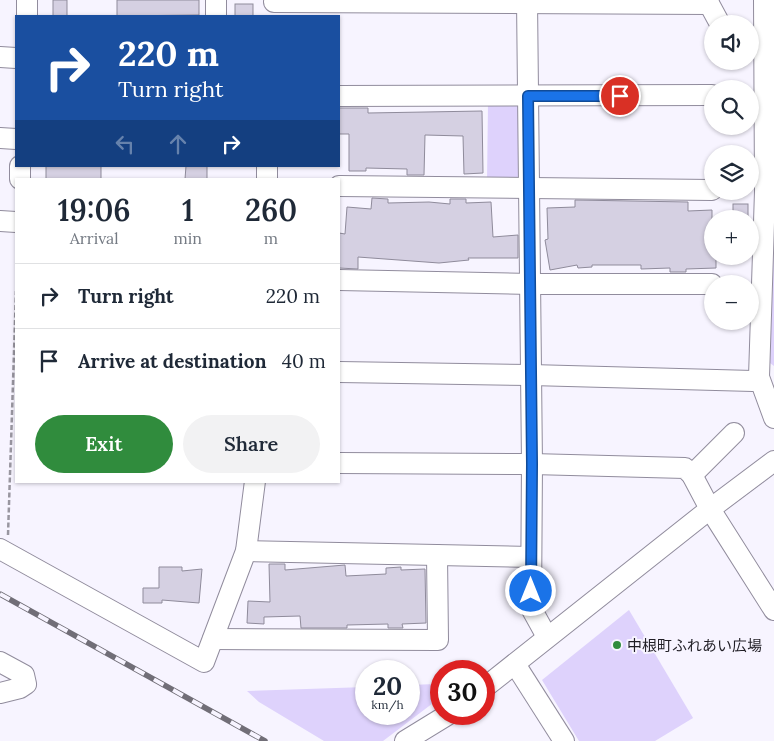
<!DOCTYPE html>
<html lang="en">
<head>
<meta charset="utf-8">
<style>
  :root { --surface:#fff; --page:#f2f2f3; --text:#1f2937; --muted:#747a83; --line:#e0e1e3; --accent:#308c3d }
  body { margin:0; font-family:Lora,"Noto Sans JP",serif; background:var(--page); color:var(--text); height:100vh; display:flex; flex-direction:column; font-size:19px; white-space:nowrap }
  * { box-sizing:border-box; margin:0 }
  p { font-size:16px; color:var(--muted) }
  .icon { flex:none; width:28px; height:28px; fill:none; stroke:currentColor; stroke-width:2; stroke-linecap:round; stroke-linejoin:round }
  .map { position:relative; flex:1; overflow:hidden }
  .sheet { position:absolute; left:15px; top:178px; width:325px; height:305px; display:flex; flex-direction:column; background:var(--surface); border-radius:0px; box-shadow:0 1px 4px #0004 }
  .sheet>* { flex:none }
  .top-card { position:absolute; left:15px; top:15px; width:325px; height:152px; border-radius:0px; box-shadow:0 1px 4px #0004; background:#1a4fa0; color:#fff; overflow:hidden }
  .fabs { position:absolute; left:704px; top:15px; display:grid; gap:10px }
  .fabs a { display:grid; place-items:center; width:55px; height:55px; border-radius:50%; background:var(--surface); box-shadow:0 1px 4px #0004; font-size:25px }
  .speed { position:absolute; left:355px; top:660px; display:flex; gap:10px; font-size:25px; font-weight:700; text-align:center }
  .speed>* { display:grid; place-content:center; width:65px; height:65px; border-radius:50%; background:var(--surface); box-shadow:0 1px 4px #0004; line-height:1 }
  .speed small { font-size:12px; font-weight:400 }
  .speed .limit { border:8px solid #d22; background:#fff; color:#111 }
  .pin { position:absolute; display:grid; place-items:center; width:42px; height:42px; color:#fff; margin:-21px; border:2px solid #fff; border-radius:50%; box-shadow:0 1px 5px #0007 }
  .me { position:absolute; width:55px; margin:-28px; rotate:0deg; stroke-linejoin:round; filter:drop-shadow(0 0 4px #0008) }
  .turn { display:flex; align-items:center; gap:18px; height:105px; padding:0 20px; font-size:22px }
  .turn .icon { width:65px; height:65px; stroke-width:2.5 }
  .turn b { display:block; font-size:35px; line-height:42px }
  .lanes { display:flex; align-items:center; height:48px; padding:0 20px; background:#0003; justify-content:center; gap:25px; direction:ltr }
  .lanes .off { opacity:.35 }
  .eta { display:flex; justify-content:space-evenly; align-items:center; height:85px; text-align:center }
  .eta b { font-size:30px; font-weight:600; line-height:35px }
  .button { display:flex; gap:10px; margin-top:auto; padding:10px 20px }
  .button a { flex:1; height:58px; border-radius:30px; background:var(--accent); color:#fff; font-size:20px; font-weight:600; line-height:58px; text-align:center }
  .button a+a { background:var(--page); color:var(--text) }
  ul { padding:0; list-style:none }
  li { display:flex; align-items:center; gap:15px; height:65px; padding:0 20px; border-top:1px solid var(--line) }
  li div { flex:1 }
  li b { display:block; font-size:19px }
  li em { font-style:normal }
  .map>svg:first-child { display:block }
  .green { fill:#ded2fc }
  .building { fill:#d5d0e2; stroke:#8f8b9b }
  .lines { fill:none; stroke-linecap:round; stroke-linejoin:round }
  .minor-casing { stroke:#918c9d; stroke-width:22 }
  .path { stroke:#9996a0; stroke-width:2.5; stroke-dasharray:5 2.5; stroke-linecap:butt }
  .minor { stroke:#fff; stroke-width:20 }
  .rail-casing { stroke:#716e77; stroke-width:5.5 }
  .rail { stroke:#f7f4ff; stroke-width:4; stroke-dasharray:11; stroke-linecap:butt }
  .route-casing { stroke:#114b97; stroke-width:12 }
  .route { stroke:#1a73e8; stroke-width:9 }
  .poi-dot { fill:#308c3d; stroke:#f7f4ff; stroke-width:2 }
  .labels { text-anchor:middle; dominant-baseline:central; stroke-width:4; stroke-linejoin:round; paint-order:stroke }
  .poi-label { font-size:15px; fill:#201e25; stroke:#f7f4ff; text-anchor:start }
</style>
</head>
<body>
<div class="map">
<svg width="774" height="741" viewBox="0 0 774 741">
  <rect width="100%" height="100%" fill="#f7f4ff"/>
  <g class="green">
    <path d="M519 103 523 178 487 182 488 104Z"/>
    <path d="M774 239V366L770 363Z"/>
    <path d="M629 610 693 718 655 741H579L542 680Z"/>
    <path d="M436 684 441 693V697L383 741H324L259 702 247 691 366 687V714H409V685Z"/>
  </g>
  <g class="building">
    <rect x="53" y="0" width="14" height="16"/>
    <path d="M117 0H199V15L117 16Z"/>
    <rect x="235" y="4" width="18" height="12"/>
    <path d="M339 108H368V113L482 111 483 173 464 174 463 136 425 135 424 175H407V169L366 168V171H349V134H339Z"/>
    <rect x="46" y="166" width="55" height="13"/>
    <path d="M186 166H207V179H185Z"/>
    <path d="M372 198 388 199V203L429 202 450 204V199H466V203L491 202 493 237 518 235V258H468L469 260 439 263 358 257V269L339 268V233L345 234 347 207 371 209Z"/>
    <path d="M575 200 688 202V211L712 210V256H716V268L686 269V272H670V268L641 269V265H592V267L578 268 577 265 550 270 545 240 548 239 547 208 575 207Z"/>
    <rect x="733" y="204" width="15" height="15"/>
    <path d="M269 564H285V570L345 565 346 576 386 574V568L401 567V570L425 569 426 623 402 624 403 628H388V624L347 625V628H301L300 616 264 617V624L247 623 248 601 270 602Z"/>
    <path d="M159 567H182V571L202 569 199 603 162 600V603H143V588H159Z"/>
  </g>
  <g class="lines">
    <defs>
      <g id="minor">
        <path d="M527 0 532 464 531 608 547 637"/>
        <path d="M707 0 720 24"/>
        <path d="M764 0 765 191 759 377 774 418"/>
        <path d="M274 2 709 4"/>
        <path d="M27 16V0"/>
        <path d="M216 16V0"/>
        <path d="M0 57 16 58"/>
        <path d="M339 96 712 95"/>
        <path d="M0 138 16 139"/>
        <path d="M20 179V166"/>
        <path d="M267 179V166"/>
        <path d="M339 186 712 190"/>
        <path d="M0 221 16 222"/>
        <path d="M339 280 531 284H712"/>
        <path d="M339 372 531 375 753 381 759 377"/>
        <path d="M339 463 532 464 685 468 692 475 710 509 774 610"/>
        <path d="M692 475 734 433"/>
        <path d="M0 549 204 662 246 551 255 481"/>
        <path d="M246 551 531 557"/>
        <path d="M213 639 438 640 437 555"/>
        <path d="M0 662 24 675 26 684 20 688 0 693"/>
        <path d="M515 664 564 741"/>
        <path d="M484 688 710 509 774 461"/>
        <path d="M405 741 449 714"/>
      </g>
    </defs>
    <use href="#minor" class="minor-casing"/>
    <path class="path" d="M8 535 16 291"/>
    <use href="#minor" class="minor"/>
    <defs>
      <path id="rail" d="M0 594 265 741"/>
    </defs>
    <use href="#rail" class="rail-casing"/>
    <use href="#rail" class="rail"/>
  </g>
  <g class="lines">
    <defs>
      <path id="route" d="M531 591 532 464 528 96H620"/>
    </defs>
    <use href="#route" class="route-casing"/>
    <use href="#route" class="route"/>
  </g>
  <circle class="poi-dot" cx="617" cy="645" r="5"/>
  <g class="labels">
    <g class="poi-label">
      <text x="627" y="645">中根町ふれあい広場</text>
    </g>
  </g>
</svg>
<div class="fabs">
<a><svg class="icon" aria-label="sound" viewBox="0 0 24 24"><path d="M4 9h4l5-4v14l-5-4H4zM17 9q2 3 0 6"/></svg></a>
<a><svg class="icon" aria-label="search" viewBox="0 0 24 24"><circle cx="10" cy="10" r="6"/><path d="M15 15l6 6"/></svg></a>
<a><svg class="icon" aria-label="layers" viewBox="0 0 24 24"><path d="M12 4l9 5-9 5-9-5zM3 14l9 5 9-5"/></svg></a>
<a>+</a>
<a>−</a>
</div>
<div class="speed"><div>20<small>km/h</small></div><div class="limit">30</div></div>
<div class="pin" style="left:620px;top:96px;background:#d93025"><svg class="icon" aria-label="arrive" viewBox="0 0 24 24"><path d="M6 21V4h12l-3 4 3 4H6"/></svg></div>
<svg class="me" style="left:531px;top:591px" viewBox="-20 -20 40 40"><circle r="17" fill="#1a73e8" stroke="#fff" stroke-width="3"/><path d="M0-11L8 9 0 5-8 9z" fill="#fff"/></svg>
<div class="top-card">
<div class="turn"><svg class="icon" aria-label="right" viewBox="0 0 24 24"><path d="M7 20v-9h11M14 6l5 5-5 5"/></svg><div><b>220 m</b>Turn right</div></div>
<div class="lanes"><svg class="icon off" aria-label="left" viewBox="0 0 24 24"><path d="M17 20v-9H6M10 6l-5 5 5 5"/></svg><svg class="icon off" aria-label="ahead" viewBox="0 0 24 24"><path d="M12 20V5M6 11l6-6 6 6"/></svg><svg class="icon" aria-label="right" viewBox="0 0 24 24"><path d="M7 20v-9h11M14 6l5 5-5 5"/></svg></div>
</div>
<section class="sheet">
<div class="eta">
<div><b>19:06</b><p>Arrival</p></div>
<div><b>1</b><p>min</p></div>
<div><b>260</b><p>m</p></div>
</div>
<ul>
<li><svg class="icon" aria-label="right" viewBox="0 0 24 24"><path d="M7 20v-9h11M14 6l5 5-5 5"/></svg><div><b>Turn right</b></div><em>220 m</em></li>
<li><svg class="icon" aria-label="arrive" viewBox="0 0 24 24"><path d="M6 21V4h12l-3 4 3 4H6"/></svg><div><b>Arrive at destination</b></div><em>40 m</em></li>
</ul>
<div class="button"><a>Exit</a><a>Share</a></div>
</section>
</div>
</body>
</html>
